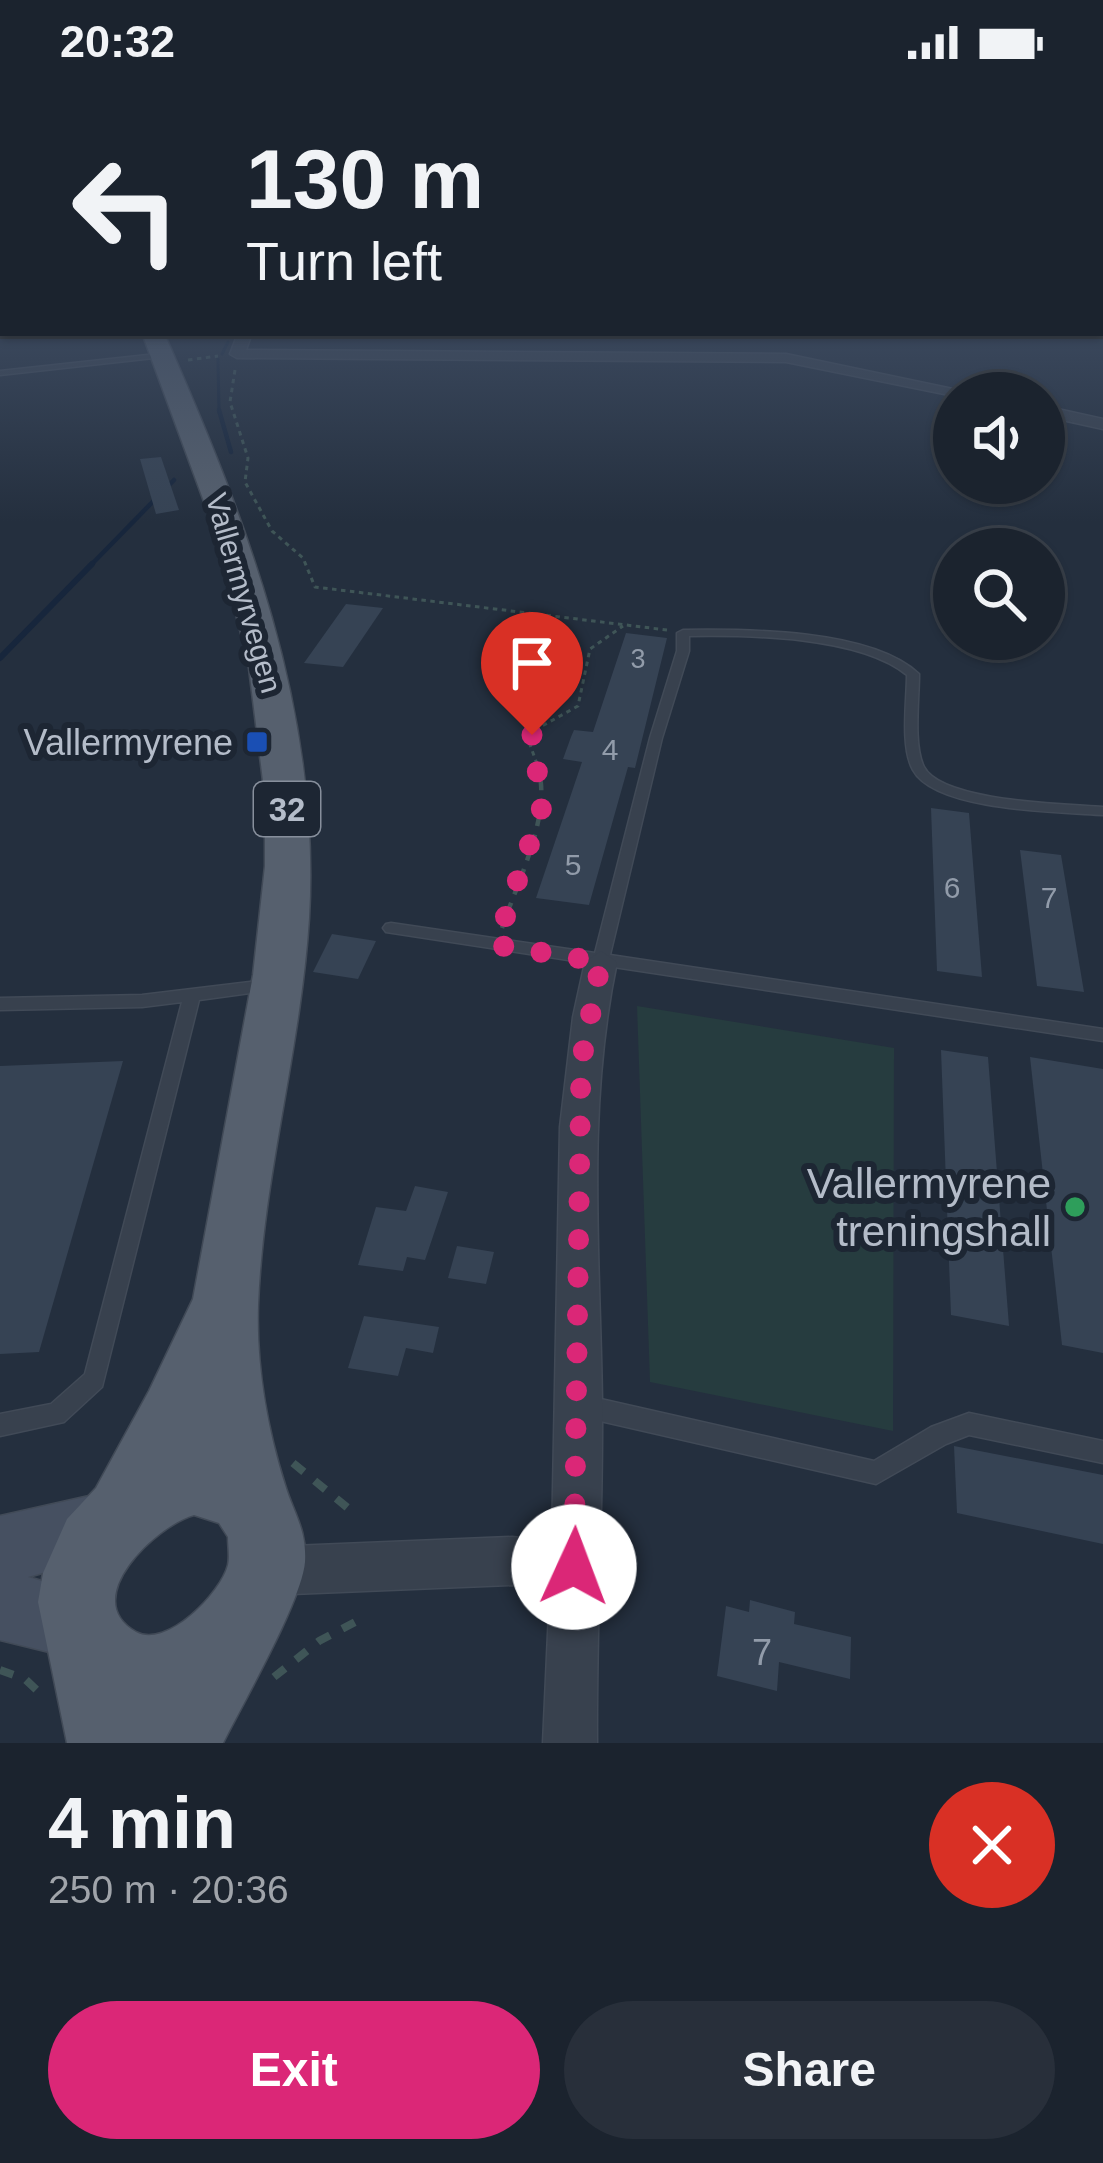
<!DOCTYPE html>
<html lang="en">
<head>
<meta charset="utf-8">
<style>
  :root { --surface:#1b232e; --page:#282f3a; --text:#f1f3f6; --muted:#a0a4aa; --line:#39404a; --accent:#db2777 }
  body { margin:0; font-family:Helvetica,sans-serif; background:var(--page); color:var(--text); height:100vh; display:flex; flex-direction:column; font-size:45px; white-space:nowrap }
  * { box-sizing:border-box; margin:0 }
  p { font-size:39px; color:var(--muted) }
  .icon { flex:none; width:66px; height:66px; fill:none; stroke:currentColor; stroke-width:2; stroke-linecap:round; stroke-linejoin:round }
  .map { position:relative; height:1659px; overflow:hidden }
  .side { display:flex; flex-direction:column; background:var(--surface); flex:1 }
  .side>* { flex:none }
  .guide { position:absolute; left:0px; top:0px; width:1104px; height:252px; box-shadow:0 3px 9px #0004,0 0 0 3px var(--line); background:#1b232e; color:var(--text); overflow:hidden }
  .controls { position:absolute; left:933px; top:288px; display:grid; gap:24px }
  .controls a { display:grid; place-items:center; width:132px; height:132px; border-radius:50%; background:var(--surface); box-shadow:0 3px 9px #0004,0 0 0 3px var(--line); font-size:60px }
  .pin { position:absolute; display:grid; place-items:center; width:102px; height:102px; color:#fff; margin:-123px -51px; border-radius:50% 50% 50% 0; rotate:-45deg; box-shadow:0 0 12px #0007 }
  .pin .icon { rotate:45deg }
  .me { position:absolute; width:132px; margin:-66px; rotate:2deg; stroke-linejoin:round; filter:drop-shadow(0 0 9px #0008) }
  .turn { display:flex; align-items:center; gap:42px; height:252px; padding:0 48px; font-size:54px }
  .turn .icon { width:156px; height:156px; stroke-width:2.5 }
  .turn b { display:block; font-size:84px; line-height:102px }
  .round { display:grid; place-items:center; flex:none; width:126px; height:126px; border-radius:63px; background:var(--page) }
  .overview { display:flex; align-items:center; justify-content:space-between; height:204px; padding:0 48px }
  h1 { font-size:72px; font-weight:700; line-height:90px }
  .button { display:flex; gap:24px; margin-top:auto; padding:24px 48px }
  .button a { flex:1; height:138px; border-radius:72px; background:var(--accent); color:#fff; font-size:48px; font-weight:700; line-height:138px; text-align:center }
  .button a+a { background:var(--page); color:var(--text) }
  .status { display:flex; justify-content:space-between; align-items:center; height:84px; padding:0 60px; background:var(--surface); direction:ltr }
  .status svg { height:33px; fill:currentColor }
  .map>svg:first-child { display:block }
  .green { fill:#263c3f }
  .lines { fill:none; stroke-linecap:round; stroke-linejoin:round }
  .stream-far2 { stroke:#17263c; stroke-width:3 }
  .stream-far1 { stroke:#17263c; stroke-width:4.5 }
  .stream { stroke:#17263c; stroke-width:6 }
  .building { fill:#364354 }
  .service-casing { stroke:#414a57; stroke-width:3 }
  .minor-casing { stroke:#414a57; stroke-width:3 }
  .secondary-casing { stroke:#414a57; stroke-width:3 }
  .primary-casing { stroke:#414a57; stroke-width:3 }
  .path-far2 { stroke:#3f5557; stroke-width:3; stroke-dasharray:4.5 4.5; stroke-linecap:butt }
  .path-far1 { stroke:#3f5557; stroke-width:4.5; stroke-dasharray:9 9; stroke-linecap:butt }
  .path { stroke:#3f5557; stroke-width:8; stroke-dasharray:14 14; stroke-linecap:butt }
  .service { fill:#38414e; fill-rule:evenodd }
  .minor { fill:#38414e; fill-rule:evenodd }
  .secondary { fill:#465061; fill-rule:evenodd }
  .primary { fill:#56606e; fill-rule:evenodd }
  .route { stroke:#db2777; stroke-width:21; stroke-dasharray:0 37.8 }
  .transit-dot { fill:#1a4fb4; stroke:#1d2633; stroke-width:4.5 }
  .leisure-dot { fill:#2e9e5b; stroke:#1d2633; stroke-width:4.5 }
  .labels { text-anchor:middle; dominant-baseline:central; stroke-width:12; stroke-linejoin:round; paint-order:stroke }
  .far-number-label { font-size:27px; fill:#929caa }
  .far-street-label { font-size:30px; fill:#b4bcc9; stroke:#1d2633 }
  .number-label { font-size:30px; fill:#929caa }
  .shield { fill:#1d2633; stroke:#878f9c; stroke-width:3 }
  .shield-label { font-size:33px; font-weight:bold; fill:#b4bcc9 }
  .poi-label { font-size:36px; fill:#b4bcc9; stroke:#1d2633; text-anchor:end }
  .near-number-label { font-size:36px; fill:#929caa }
  .near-poi-label { font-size:42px; fill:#b4bcc9; stroke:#1d2633; text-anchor:end }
</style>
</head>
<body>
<div class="status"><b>20:32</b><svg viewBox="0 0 49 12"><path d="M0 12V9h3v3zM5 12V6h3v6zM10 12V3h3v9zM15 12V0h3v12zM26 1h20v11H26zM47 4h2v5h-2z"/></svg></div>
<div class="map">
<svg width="1103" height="1659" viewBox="0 0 1103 1659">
  <rect width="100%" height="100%" fill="#242f3e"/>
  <path class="green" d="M637 922 894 964 893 1347 650 1298Z"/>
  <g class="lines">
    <g class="stream-far2">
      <path d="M222 270 228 258"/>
      <path d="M218 275 219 329"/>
    </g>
    <g class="stream-far1">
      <path d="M219 326 231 368"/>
      <path d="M89 483 174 396"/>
    </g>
    <path class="stream" d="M0 574 92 480"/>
  </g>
  <g class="building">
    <path d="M161 373 179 426 156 430 140 375Z"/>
    <path d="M346 520 383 524 343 583 304 579Z"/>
    <path d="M626 549 667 554 635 684 628 683 589 821 536 814 582 678 563 675 571 653 574 646 593 648Z"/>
    <path d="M931 724 969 729 982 893 937 887Z"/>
    <path d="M1020 766 1061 771 1084 908 1037 902Z"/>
    <path d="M332 850 376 857 358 895 313 888Z"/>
    <path d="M941 966 988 973 1009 1242 951 1231Z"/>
    <path d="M1030 973 1103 985V1269L1062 1261Z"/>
    <path d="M123 977 39 1268 0 1270V982Z"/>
    <path d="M415 1102 448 1108 425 1176 407 1173 403 1187 358 1181 376 1123 406 1127Z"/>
    <path d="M457 1162 494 1168 486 1200 448 1194Z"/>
    <path d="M364 1232 439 1243 433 1269 406 1264 398 1292 348 1284Z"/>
    <path d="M954 1362 1103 1391V1460L957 1429Z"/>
    <path d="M750 1516 795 1528 794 1540 851 1553 850 1595 779 1578 777 1607 717 1592 726 1522 749 1528Z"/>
  </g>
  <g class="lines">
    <defs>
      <g id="service">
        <path d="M166 269 163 273 0 291V287Z"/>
        <path d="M683 546C746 545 872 545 919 590 919 616 913 661 924 683 942 718 1066 720 1103 723V731C1060 728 935 727 913 686 900 663 907 617 907 591 859 552 749 551 689 552V567L662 654 610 871 1103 945V957L607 882 601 883 594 880 386 848 383 844 386 840 391 839 595 869 650 654 677 567V549Z"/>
        <path d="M266 896 272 898 274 902 272 906 199 916 102 1303 64 1338 0 1352V1330L51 1320 85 1290 182 918 142 923 0 926V914L142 911Z"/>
        <path d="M583 1311 874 1377 931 1343 969 1329 1103 1357V1379L969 1351 946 1360 876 1400 583 1333 575 1330 572 1322 575 1314Z"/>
      </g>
      <g id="minor">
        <path d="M238 249H252L246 266 786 270 972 309 954 312 786 278 237 274 230 270Z"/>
        <path d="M1044 322 1103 335V345L1044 332Z"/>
        <path d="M601 867 617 878C586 1025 600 1170 602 1318 603 1432 596 1545 597 1659H543L550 1505 512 1501 268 1511 251 1504 244 1487 251 1470 268 1463 512 1453 552 1457 560 1043 573 933 585 878Z"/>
      </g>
      <path id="secondary" d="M107 1408 130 1418 140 1441 130 1464 28 1493 107 1516 117 1541 107 1566 82 1576 0 1556V1432Z"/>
      <path id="primary" d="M142 249H164C246 435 321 627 309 834 301 964 263 1091 258 1221 256 1280 267 1344 285 1401 293 1428 307 1446 305 1478 302 1516 243 1619 223 1659H67L38 1518 43 1489 67 1435 96 1404 149 1307 193 1215 253 891 265 782V713L248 576 213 442ZM194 1431 219 1439 228 1453C228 1462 230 1473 228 1481 221 1509 167 1565 136 1548 77 1515 157 1441 194 1431Z"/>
    </defs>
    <use href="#service" class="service-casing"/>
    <use href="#minor" class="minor-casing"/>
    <use href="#secondary" class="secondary-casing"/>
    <use href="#primary" class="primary-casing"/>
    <g class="path-far2">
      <path d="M188 276 218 272"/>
      <path d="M235 286 230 318 248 374 245 398 272 447 303 474 315 503 667 546"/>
      <path d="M537 680 529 658 542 642 578 622 590 565 623 542"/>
    </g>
    <path class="path-far1" d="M502 844C518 795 555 727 536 677"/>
    <g class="path">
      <path d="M293 1379 354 1429"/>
      <path d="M0 1586 25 1595 41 1610"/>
      <path d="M274 1593 319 1557 357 1537"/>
    </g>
    <use href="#service" class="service"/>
    <use href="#minor" class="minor"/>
    <use href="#secondary" class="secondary"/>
    <use href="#primary" class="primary"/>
  </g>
  <linearGradient id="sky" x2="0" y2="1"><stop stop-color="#141a22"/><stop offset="0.47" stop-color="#3f4d63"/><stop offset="1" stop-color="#3f4d63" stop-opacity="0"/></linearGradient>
  <rect width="1103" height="438" fill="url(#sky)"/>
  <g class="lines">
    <path class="route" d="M532 651C526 673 546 694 542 723L496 861 601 878 581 979 574 1483"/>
  </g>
  <rect class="transit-dot" x="245" y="646" width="24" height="24" rx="6"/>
  <circle class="leisure-dot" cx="1075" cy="1123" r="12"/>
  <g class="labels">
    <g class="far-number-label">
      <text x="638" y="575">3</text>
    </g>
    <g class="far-street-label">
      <text transform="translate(244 509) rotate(74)">Vallermyrvegen</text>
    </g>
    <g class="number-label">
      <text x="610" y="665">4</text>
      <text x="573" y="780">5</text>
      <text x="952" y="803">6</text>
      <text x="1049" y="813">7</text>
    </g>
    <rect class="shield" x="254" y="698" width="66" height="54" rx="9"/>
    <g class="shield-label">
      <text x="287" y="725">32</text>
    </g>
    <g class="poi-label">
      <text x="233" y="658">Vallermyrene</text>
    </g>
    <g class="near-number-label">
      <text x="762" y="1568">7</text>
    </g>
    <g class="near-poi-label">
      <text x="1051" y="1099">Vallermyrene<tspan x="1051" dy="48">treningshall</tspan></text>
    </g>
  </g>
</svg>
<div class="controls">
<a><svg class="icon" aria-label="sound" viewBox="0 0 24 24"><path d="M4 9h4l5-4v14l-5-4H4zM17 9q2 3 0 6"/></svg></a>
<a><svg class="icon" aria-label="search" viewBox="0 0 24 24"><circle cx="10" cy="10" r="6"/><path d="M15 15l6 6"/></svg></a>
</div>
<div class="pin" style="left:532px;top:651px;background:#d93025"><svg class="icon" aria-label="arrive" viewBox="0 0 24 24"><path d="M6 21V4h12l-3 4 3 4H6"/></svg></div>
<svg class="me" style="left:574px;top:1483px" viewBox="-20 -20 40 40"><circle r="19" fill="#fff"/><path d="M0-13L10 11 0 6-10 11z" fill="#db2777"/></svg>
<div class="guide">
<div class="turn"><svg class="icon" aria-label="left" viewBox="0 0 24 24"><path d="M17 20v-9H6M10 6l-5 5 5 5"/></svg><div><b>130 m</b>Turn left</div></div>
</div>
</div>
<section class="side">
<div class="overview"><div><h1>4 min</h1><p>250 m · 20:36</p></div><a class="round" style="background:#d93025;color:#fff"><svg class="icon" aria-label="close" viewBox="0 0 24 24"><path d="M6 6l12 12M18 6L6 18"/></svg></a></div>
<div class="button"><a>Exit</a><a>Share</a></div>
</section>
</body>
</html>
